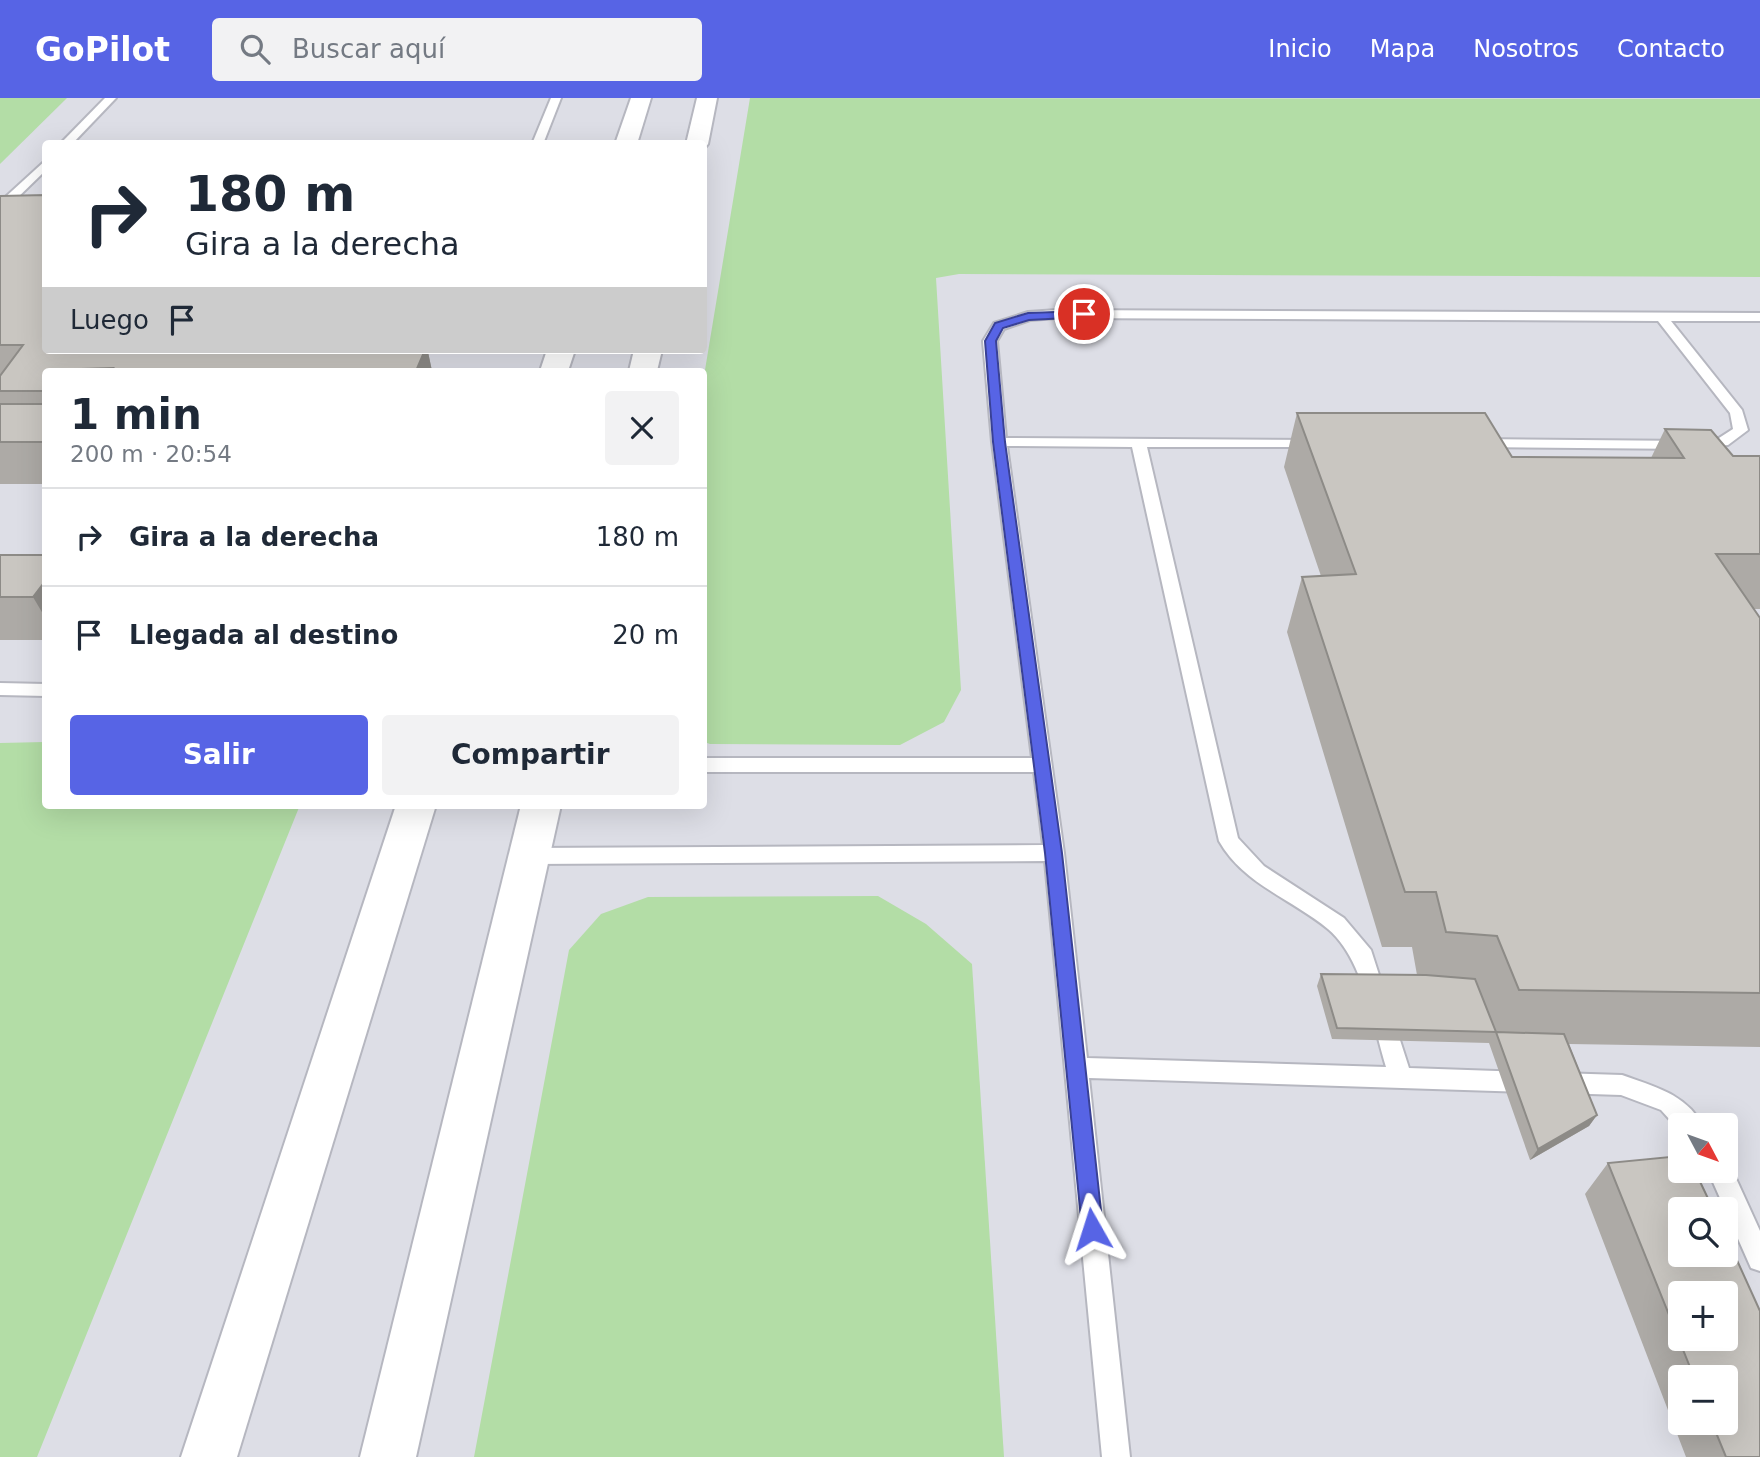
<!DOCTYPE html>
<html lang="es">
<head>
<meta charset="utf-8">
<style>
  :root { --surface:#fff; --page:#f2f2f3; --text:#1f2937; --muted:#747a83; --line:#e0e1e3; --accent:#5764e5 }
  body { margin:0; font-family:"DejaVu Sans",sans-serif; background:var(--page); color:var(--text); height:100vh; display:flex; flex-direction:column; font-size:26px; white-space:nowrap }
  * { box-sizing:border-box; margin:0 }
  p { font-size:23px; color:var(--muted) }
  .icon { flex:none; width:38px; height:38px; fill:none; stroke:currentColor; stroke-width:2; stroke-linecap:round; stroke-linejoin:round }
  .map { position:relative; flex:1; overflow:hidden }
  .panel { position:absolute; left:42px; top:270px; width:665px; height:441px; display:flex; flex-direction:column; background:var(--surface); border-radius:7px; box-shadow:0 7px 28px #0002 }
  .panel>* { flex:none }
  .hud { position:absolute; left:42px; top:42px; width:665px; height:214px; border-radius:7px; box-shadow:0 7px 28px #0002; background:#fff; color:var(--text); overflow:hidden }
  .needle { width:46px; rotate:131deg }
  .fabs { position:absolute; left:1668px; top:1015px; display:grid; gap:14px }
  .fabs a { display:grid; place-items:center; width:70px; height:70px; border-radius:7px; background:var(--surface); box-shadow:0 7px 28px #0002; font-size:35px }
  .pin { position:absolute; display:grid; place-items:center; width:60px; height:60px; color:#fff; margin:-30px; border:4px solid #fff; border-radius:50%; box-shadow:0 2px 7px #0007 }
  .me { position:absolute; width:77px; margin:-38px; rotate:354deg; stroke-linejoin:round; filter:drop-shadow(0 0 5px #0008) }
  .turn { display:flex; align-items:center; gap:24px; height:147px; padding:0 28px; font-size:32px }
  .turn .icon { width:91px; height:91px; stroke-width:2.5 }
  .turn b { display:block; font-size:49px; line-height:60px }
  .then { display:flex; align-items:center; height:66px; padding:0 28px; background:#0003; gap:14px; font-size:26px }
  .round { display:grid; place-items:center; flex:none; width:74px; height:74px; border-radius:7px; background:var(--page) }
  .head { display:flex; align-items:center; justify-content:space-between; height:119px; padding:0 28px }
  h1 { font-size:42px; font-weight:700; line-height:52px }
  .action { display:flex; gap:14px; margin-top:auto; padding:14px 28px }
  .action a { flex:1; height:80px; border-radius:7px; background:var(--accent); color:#fff; font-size:28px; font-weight:700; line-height:80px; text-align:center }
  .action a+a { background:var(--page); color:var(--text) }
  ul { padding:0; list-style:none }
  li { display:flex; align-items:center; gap:21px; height:98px; padding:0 28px; border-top:2px solid var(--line) }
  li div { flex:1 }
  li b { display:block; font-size:26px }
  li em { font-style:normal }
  header { display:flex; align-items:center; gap:42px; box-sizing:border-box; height:98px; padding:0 35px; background:var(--accent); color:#fff }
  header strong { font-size:33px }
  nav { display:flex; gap:38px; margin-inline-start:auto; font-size:24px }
  .search { width:490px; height:63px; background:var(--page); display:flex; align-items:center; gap:18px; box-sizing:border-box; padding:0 24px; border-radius:7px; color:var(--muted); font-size:26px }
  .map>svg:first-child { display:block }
  .airport { fill:#dddee6; fill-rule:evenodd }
  .green { fill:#b3dda6 }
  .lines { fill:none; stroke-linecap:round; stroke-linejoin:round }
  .lane-casing { stroke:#b6b7c0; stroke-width:4 }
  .street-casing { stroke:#b6b7c0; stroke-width:4 }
  .lane { fill:#fff; fill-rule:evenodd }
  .street { fill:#fff; fill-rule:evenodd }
  .wall { fill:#adaaa6; fill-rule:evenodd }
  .shaded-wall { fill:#8d8b87 }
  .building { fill:#c9c6c1; stroke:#8d8b87; stroke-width:2; fill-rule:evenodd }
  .route { fill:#5764e5; stroke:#394195; stroke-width:2 }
</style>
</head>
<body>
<header>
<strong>GoPilot</strong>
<div class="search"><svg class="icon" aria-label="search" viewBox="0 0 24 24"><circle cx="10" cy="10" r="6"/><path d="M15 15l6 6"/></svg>Buscar aquí</div>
<nav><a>Inicio</a><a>Mapa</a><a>Nosotros</a><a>Contacto</a></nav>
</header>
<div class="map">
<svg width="1760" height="1359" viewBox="0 0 1760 1359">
  <rect width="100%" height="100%" fill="#edeae2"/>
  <path class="airport" d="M0 0H1760V1359H0ZM46 46H704V252H46ZM46 273H704V707H46ZM1680 1027H1726V1073H1680ZM1680 1111H1726V1157H1680ZM1680 1195H1726V1241H1680ZM1680 1279H1726V1325H1680Z"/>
  <g class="green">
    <path d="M0 0H67L0 66Z"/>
    <path d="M750 0 1760 1V179L959 176 936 180 961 592 944 624 900 647 710 646 704 644V278Z"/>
    <path d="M45 644 46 707H300L37 1359H0V645Z"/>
    <path d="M878 798 926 826 972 866 1004 1359H474L569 852 601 816 648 799Z"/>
  </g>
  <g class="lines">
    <defs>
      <g id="lane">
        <path d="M105 0H116L72 46H60Z"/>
        <path d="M551 0H561L543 46H532Z"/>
        <path d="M46 62V72L11 106 12 114 46 117V125L3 120 1 103Z"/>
        <path d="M1057 212 1760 215V223H1671L1742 312 1748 332 1728 347 1692 351 1477 349 1470 345 1477 341 1692 343 1719 340 1733 331 1730 315 1658 223 1057 220 1030 222 1004 231 997 243 1006 340 1319 342 1321 345 1319 348 1314 349H1147L1238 740 1264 768 1344 820 1371 852 1409 970 1529 974 1537 977 1541 984 1537 991 1529 994 1089 980 1130 1359H1102L1045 763 529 766 522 763 519 758 522 753 529 750 1043 747 1034 674H704V660H1032L992 344 983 243 994 225 1028 214ZM1007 348 1132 349 1219 743C1243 786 1292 801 1328 831 1363 860 1373 927 1386 969L1087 960 1064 755Z"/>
        <path d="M0 585 46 586V598L0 597Z"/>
        <path d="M1559 975 1622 977C1652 988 1687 996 1702 1027H1680V1033L1661 1012 1621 997 1559 995 1551 992 1547 985 1551 978Z"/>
        <path d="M1726 1064 1729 1065 1760 1133V1173L1751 1170 1708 1073H1726Z"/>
      </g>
      <g id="street">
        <path d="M631 0H651L637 46H615Z"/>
        <path d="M697 0H717L708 46 704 51V46H686Z"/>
        <path d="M547 252H575L568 273H540Z"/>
        <path d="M634 252H662L657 273H629Z"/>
        <path d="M396 707H436L237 1359H181Z"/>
        <path d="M521 707H561L416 1359H360Z"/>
      </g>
    </defs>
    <use href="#lane" class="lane-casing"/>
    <use href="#street" class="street-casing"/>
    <use href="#lane" class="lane"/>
    <use href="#street" class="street"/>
  </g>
  <g class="wall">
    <path d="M0 98 46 252H429L428 254 432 273H46V386H0Z"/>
    <path d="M1297 315 1512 359 1651 360 1665 331 1733 358H1760V511H1754L1760 520V949L1569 946 1597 1017 1589 1028 1530 1062 1489 945 1332 941 1317 888 1321 876 1417 877 1412 849H1382L1287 534 1302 479 1321 478 1284 369Z"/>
    <rect x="0" y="457" width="46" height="85"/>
    <path d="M1680 1058V1073H1695L1713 1111H1680V1157H1726V1138L1760 1213V1359H1686L1585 1096 1608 1065ZM1680 1195H1726V1241H1680ZM1680 1279H1726V1325H1680Z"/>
  </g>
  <g class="shaded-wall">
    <path d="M400 252H429L428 254 432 273H406Z"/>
    <path d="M46 482V521L33 499Z"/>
    <path d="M1597 1017 1589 1028 1530 1062 1538 1051Z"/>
  </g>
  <g class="building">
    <path d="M46 97V252H425L416 273H111L113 270 82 271 80 273H46V293H0V278L23 247H0V98Z"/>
    <rect x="0" y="306" width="46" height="38"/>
    <path d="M1297 315H1485L1512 359 1684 360 1665 331 1711 332 1733 358H1760V456H1716L1760 520V895L1519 892 1497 838 1446 834 1436 794H1405L1302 479 1356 476Z"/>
    <path d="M0 457H46V482L33 499H0Z"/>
    <path d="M1321 876 1426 877 1475 881 1496 934 1337 930Z"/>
    <path d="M1496 934 1564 936 1597 1017 1538 1051Z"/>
    <path d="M1680 1058V1073H1695L1713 1111H1680V1157H1726V1138L1760 1213V1359H1726L1712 1325H1726V1279H1694L1608 1065ZM1680 1195H1726V1241H1680Z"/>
  </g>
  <path class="route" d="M1084 213 1089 216 1087 219 1029 222 1003 230 996 243 1005 344 1062 755 1103 1131 1100 1138 1092 1141 1085 1138 1082 1131 1045 755 993 344 985 243 995 225 1028 215Z"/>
</svg>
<div class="fabs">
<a><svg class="needle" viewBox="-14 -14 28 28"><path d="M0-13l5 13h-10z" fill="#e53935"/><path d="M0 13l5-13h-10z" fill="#747a83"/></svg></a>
<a><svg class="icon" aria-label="search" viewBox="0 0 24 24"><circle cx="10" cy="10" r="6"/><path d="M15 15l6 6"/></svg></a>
<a>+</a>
<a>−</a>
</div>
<div class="pin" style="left:1084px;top:216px;background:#d93025"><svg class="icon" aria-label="arrive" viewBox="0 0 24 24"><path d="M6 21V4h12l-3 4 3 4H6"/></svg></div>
<svg class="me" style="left:1092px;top:1131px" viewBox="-20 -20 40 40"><path d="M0-17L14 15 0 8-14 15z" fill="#5764e5" stroke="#fff" stroke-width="4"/></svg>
<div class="hud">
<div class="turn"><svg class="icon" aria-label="right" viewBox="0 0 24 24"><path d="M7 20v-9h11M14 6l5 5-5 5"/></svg><div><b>180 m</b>Gira a la derecha</div></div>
<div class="then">Luego<svg class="icon" aria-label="arrive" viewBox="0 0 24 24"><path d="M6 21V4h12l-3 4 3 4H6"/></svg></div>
</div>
<section class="panel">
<div class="head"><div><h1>1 min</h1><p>200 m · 20:54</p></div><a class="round"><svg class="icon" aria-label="close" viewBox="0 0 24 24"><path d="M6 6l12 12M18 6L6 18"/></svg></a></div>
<ul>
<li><svg class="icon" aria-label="right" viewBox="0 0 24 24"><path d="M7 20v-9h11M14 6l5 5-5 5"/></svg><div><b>Gira a la derecha</b></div><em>180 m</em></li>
<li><svg class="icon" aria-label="arrive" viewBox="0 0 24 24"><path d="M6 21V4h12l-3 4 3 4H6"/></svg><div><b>Llegada al destino</b></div><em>20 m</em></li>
</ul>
<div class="action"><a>Salir</a><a>Compartir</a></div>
</section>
</div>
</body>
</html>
